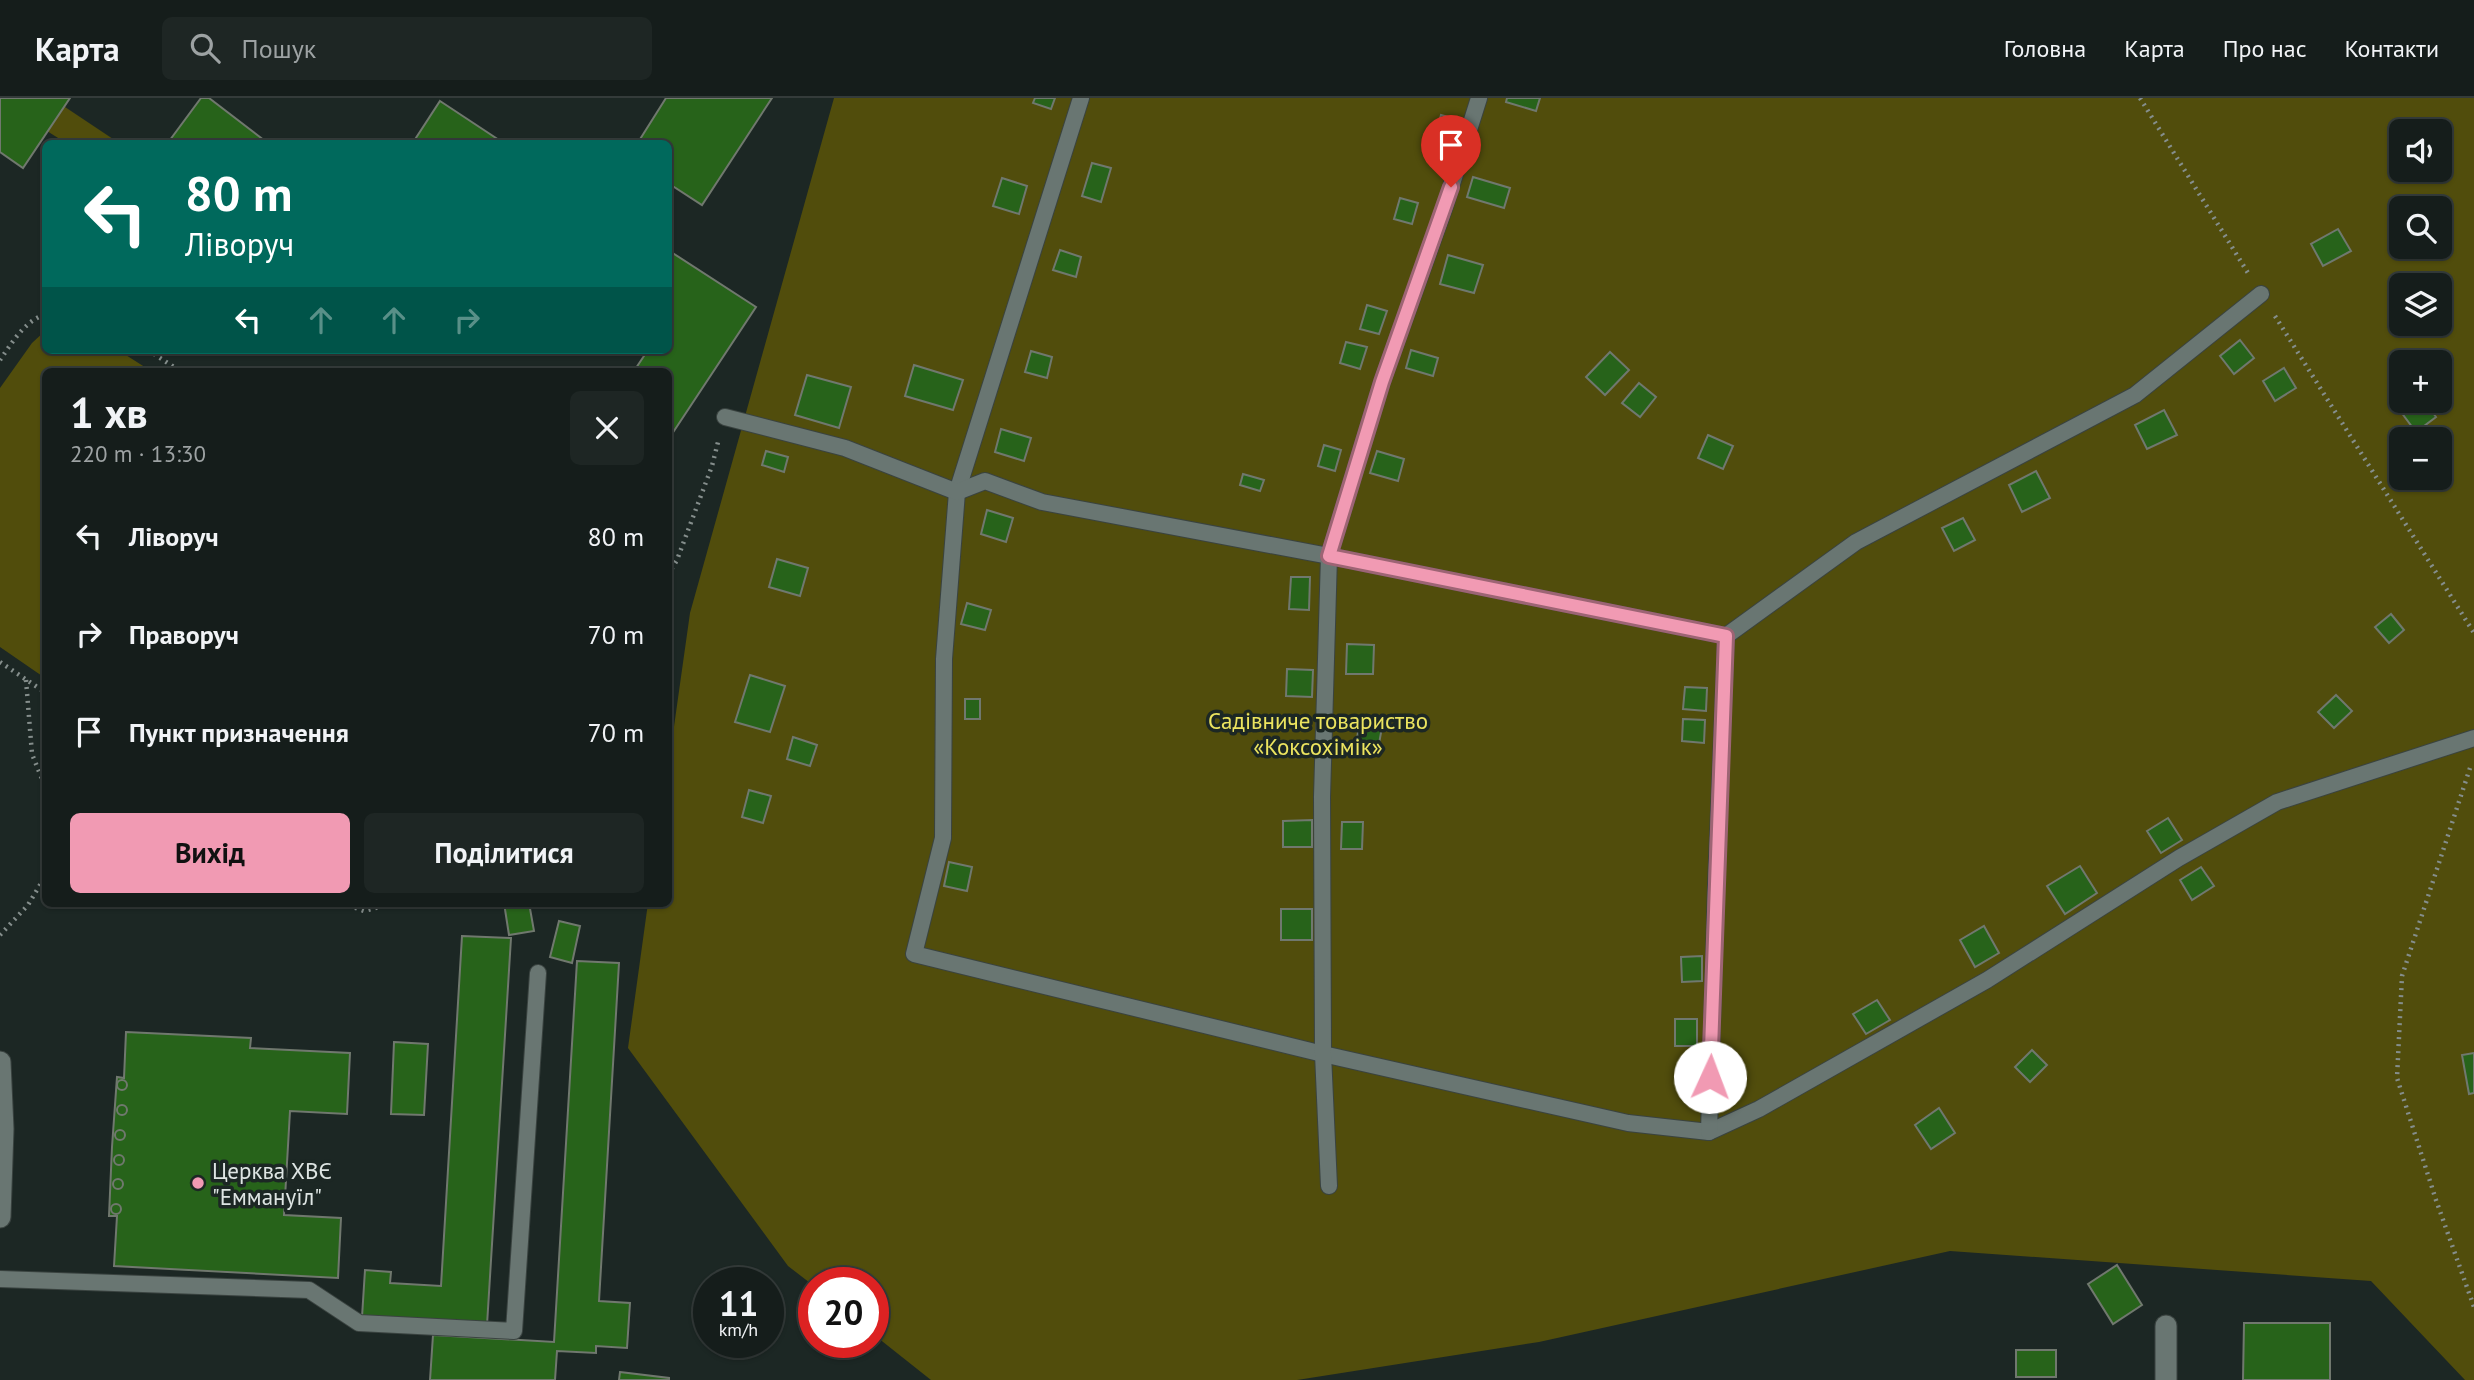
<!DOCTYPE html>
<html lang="uk">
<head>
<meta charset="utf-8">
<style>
  :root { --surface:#151d1b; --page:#1e2624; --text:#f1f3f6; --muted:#9da2a3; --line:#343b3a; --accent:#f19ab3 }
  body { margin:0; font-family:"PT Sans",sans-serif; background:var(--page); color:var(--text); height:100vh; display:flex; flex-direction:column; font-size:26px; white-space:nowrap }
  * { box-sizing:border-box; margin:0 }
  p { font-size:23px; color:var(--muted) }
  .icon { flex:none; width:38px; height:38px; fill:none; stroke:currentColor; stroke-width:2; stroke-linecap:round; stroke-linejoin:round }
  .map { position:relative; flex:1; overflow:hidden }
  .side { position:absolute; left:42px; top:270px; width:630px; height:539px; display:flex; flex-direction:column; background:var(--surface); border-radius:10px; box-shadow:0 2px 5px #0004,0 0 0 2px var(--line) }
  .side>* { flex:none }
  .guide { position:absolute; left:42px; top:42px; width:630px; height:214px; border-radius:10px; box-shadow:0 2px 5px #0004,0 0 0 2px var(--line); background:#00695c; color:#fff; overflow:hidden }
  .tools { position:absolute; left:2389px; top:21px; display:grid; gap:14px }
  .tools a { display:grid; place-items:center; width:63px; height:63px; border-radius:10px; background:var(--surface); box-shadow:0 2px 5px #0004,0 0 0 2px var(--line); font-size:35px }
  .speed { position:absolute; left:693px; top:1169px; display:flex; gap:14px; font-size:35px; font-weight:700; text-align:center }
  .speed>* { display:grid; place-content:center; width:91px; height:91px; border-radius:50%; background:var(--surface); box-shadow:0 2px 5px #0004,0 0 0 2px var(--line); line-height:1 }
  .speed small { font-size:18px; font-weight:400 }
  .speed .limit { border:10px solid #d22; background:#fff; color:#111 }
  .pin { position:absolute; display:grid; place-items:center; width:60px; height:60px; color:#fff; margin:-72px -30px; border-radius:50% 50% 50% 0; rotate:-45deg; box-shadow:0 0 7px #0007 }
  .pin .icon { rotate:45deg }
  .me { position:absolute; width:77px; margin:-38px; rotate:2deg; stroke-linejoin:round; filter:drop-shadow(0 0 5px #0008) }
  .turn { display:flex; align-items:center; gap:24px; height:147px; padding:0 28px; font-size:32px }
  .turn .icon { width:91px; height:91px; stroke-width:2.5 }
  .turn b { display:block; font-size:49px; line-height:60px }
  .lanes { display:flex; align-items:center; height:66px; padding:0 28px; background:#0003; justify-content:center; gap:35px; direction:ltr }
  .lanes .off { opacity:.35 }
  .round { display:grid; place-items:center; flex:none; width:74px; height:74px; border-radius:10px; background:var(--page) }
  .headline { display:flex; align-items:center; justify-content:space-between; height:119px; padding:0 28px }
  h1 { font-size:42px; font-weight:600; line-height:52px }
  .button { display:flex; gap:14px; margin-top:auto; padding:14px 28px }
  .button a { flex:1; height:80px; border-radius:10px; background:var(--accent); color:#111; font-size:28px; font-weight:600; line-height:80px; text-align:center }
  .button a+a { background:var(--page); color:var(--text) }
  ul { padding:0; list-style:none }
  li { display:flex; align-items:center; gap:21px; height:98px; padding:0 28px }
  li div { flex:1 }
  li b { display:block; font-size:26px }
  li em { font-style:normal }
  header { display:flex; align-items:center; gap:42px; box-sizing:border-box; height:98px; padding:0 35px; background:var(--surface); border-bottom:2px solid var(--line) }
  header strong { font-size:33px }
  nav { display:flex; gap:38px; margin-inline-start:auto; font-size:24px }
  .search { width:490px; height:63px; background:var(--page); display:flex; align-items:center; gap:18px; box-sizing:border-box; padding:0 24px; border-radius:10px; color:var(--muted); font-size:26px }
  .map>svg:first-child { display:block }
  .green { fill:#514d0c; fill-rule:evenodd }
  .building { fill:#27631a; stroke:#70786e; stroke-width:2 }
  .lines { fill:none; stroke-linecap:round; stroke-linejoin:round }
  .lane-casing { stroke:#3a4340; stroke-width:18 }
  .street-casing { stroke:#3a4340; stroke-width:23 }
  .secondary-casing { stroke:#3a4340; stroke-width:23 }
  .path { stroke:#858e8c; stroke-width:4.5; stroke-dasharray:2 5; stroke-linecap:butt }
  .lane { stroke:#697672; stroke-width:16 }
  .street { stroke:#697672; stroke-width:21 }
  .secondary { stroke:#697672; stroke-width:21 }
  .route-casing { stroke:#9d6474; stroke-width:18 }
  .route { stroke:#f19ab3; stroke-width:12 }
  .poi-dot { fill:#f19ab3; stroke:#1c2724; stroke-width:2.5 }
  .labels { text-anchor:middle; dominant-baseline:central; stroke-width:7; stroke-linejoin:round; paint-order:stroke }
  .park-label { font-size:23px; fill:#ece45f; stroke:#1c2724 }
  .poi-label { font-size:23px; fill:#dee5e3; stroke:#1c2724; text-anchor:start }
</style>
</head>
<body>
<header>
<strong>Карта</strong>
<div class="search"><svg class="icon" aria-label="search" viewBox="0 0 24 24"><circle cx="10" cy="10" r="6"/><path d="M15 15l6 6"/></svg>Пошук</div>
<nav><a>Головна</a><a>Карта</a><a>Про нас</a><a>Контакти</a></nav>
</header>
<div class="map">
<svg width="2474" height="1282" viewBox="0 0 2474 1282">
  <rect width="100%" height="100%" fill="#1c2724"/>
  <g class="green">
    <path d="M0 0H70L65 9 119 45H66L47 33 23 70 0 54Z"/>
    <path d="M834 0H2474V1282H2465L2371 1183 1950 1153 1539 1244 1297 1282H931L873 1236V1185H814V1188L788 1168 628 950 648 805H668L669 664 690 515ZM2401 33H2440V72H2401ZM2401 110H2440V149H2401ZM2401 187H2440V226H2401ZM2401 264H2440V303H2401ZM2401 341H2440V380H2401Z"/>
    <path d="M45 233 46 252H118L151 273H46L45 580 0 549V290L32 245Z"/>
  </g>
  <g class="building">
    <path d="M0 0H70L23 70 0 54Z"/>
    <path d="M201 0H209L269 46H167Z"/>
    <path d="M666 0H772L702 107 668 85V46H637Z"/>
    <path d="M1035 0H1055L1051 11 1033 5Z"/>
    <path d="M1507 0H1540L1536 13 1506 4Z"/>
    <path d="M440 3 505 46H412Z"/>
    <path d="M1441 17 1456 21 1448 48 1433 44Z"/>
    <path d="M1092 65 1111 70 1101 104 1082 98Z"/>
    <path d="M1473 79 1510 90 1504 110 1467 99Z"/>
    <path d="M1002 80 1027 88 1019 116 993 108Z"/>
    <path d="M1400 100 1418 105 1412 126 1394 121Z"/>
    <path d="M2338 131 2351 153 2323 168 2311 146Z"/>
    <path d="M668 152 756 209 668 342V273H634L648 252H668Z"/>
    <path d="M1060 152 1081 159 1076 179 1053 172Z"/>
    <path d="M1448 157 1483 167 1474 195 1440 186Z"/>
    <path d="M1367 207 1387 213 1379 236 1360 231Z"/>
    <path d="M2240 242 2254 260 2234 276 2220 258Z"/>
    <path d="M1346 244 1367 249 1360 271 1340 265Z"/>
    <path d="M1411 252 1438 260 1433 278 1406 270Z"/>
    <path d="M1031 253 1052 259 1047 280 1025 274Z"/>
    <path d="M1610 254 1629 272 1605 297 1586 279Z"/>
    <path d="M914 267 963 282 953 312 905 298Z"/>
    <path d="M2284 270 2296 290 2275 303 2263 283Z"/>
    <path d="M807 277 851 289 839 330 795 317Z"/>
    <path d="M1639 285 1656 299 1640 319 1622 305Z"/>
    <path d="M2416 303H2424L2436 319 2416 334 2401 314Z"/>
    <path d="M2164 312 2177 337 2147 351 2135 327Z"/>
    <path d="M1001 331 1031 340 1024 363 995 354Z"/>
    <path d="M1708 337 1733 348 1723 371 1698 360Z"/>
    <path d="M1324 347 1341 352 1335 373 1318 368Z"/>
    <path d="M766 353 788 359 784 374 762 367Z"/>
    <path d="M1377 353 1404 361 1398 383 1370 375Z"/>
    <path d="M2036 373 2050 400 2022 414 2009 387Z"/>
    <path d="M1243 376 1264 382 1260 393 1240 387Z"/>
    <path d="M987 412 1013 420 1006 444 981 436Z"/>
    <path d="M1963 420 1975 442 1954 453 1942 430Z"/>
    <path d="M777 461 808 470 800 498 769 489Z"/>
    <path d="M1291 479H1310L1309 512 1289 511Z"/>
    <path d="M967 505 991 512 985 532 961 526Z"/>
    <path d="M2391 516 2404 532 2389 545 2375 529Z"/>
    <path d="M1347 546 1374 547 1373 576H1346Z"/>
    <path d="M1287 571 1313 572 1312 599 1286 598Z"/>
    <path d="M750 577 785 588 770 634 735 624Z"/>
    <path d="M1685 589 1707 590 1706 613 1683 611Z"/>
    <path d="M2336 597 2352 613 2334 630 2318 614Z"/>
    <rect x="965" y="601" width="15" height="20"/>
    <path d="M1360 620 1383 624 1378 651 1356 648Z"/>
    <path d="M1683 621 1705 622 1704 645 1682 643Z"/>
    <path d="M793 639 817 647 810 668 787 661Z"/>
    <path d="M749 692 771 698 763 725 742 719Z"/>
    <path d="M2168 720 2182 742 2161 755 2147 733Z"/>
    <path d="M1312 722V749H1283V723Z"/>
    <path d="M1342 724H1363L1362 751H1341Z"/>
    <path d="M949 764 972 769 967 793 944 788Z"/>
    <path d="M2080 768 2097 795 2065 816 2047 788Z"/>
    <path d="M2201 769 2214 788 2192 802 2180 782Z"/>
    <path d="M504 805H529L534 833 509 837Z"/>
    <rect x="1281" y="811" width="31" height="31"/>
    <path d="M559 823 580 828 572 865 550 859Z"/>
    <path d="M1984 828 1999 855 1975 869 1960 842Z"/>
    <path d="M462 838 511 840 487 1227 362 1219 365 1172 391 1174 390 1185 441 1188Z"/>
    <path d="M1702 858V883L1682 884 1681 859Z"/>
    <path d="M577 863 619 865 599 1203 630 1205 627 1250 596 1248V1255L557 1253 555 1282H430L433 1237 554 1244Z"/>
    <path d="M1877 902 1890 922 1866 936 1853 916Z"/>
    <rect x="1675" y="921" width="22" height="27"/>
    <path d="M126 934 251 940 250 950 350 955 347 1016 290 1013 284 1117 341 1120 338 1180 114 1168 117 1118H109L112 1049 117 979 124 980Z"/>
    <path d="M394 944 428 946 424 1017 391 1016Z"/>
    <path d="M2032 952 2047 967 2030 984 2015 969Z"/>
    <path d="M2474 955V995L2469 996 2462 957Z"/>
    <circle cx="122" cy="987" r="5"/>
    <circle cx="122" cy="1012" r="5"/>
    <path d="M1939 1010 1955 1035 1931 1051 1915 1027Z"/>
    <circle cx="120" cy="1037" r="5"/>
    <circle cx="119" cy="1062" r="5"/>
    <circle cx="118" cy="1086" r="5"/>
    <circle cx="116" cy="1111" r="5"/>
    <path d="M2117 1167 2142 1207 2113 1226 2088 1186Z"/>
    <path d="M2244 1225H2330V1282H2243Z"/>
    <rect x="2016" y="1252" width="40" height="27"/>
    <path d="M620 1274 669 1280V1282H619Z"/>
  </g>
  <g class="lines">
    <defs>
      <g id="lane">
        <path d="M1081 0 957 394 944 561 943 740 914 856 1323 956 1628 1025 1709 1034 1759 1011 1987 882 2179 760 2277 704 2474 640"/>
        <path d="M725 319 845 350 957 394 985 383 1042 404 1329 458 1726 538"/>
        <path d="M1709 1034 1716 787 1726 538 1856 444 2135 297 2261 196"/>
        <path d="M1329 1088 1323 956 1322 699 1329 458 1382 284 1444 111 1479 0"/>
        <path d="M0 1181 309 1192 359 1225 514 1233 538 875"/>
      </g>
      <path id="street" d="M2166 1282V1228"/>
      <path id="secondary" d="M0 964 3 1031 0 1119"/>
    </defs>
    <use href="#lane" class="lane-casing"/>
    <use href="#street" class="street-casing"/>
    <use href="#secondary" class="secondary-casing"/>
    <g class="path">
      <path d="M2140 0 2248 175"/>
      <path d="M2275 218 2474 535"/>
      <path d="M148 252 180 273"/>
      <path d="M0 262C12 245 24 223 46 216"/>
      <path d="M668 477 677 462 712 368 718 344"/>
      <path d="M0 564 46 595"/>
      <path d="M26 582 32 656 46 691"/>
      <path d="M2470 670 2402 878 2397 980 2436 1102 2474 1209"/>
      <path d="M342 805 364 813 395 805"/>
      <path d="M0 837 28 807 46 777"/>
    </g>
    <use href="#lane" class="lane"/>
    <use href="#street" class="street"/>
    <use href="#secondary" class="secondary"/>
  </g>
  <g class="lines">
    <defs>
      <path id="route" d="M1451 89 1382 284 1329 458 1726 538 1710 979"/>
    </defs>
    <use href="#route" class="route-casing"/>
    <use href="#route" class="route"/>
  </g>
  <circle class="poi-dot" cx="198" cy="1085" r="7"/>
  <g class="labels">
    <g class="park-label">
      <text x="1318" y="622">Садівниче товариство<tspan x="1318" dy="26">«Коксохімік»</tspan></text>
    </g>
    <g class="poi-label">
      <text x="212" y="1072">Церква ХВЄ<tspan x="212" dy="26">"Еммануїл"</tspan></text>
    </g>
  </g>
</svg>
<div class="tools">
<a><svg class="icon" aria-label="sound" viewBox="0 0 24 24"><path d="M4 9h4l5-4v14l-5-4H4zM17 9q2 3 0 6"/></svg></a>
<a><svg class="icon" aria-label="search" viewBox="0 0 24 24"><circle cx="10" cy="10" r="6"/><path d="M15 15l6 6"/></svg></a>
<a><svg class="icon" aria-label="layers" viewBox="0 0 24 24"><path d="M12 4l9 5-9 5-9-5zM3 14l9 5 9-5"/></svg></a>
<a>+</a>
<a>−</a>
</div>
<div class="speed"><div>11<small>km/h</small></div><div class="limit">20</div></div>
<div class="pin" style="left:1451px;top:89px;background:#d93025"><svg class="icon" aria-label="arrive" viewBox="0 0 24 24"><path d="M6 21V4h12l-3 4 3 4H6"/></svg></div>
<svg class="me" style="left:1710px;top:979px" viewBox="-20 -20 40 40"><circle r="19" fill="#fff"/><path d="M0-13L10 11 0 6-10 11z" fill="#f19ab3"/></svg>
<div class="guide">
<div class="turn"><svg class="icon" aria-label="left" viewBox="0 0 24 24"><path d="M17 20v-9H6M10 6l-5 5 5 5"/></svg><div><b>80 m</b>Ліворуч</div></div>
<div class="lanes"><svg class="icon" aria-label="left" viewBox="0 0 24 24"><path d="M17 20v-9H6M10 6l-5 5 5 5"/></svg><svg class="icon off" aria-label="ahead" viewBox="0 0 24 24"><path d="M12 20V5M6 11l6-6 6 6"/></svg><svg class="icon off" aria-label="ahead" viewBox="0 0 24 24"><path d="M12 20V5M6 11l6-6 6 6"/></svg><svg class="icon off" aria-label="right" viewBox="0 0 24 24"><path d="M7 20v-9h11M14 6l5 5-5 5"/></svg></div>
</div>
<section class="side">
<div class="headline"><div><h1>1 хв</h1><p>220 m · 13:30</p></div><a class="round"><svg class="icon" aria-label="close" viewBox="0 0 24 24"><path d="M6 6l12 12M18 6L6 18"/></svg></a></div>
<ul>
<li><svg class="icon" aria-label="left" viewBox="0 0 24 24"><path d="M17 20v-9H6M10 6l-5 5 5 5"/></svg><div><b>Ліворуч</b></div><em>80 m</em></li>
<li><svg class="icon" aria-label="right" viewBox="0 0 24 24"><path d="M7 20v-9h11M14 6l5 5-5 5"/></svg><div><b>Праворуч</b></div><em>70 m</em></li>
<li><svg class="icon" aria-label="arrive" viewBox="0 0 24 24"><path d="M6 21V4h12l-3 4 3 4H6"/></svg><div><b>Пункт призначення</b></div><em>70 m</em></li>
</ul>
<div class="button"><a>Вихід</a><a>Поділитися</a></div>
</section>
</div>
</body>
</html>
